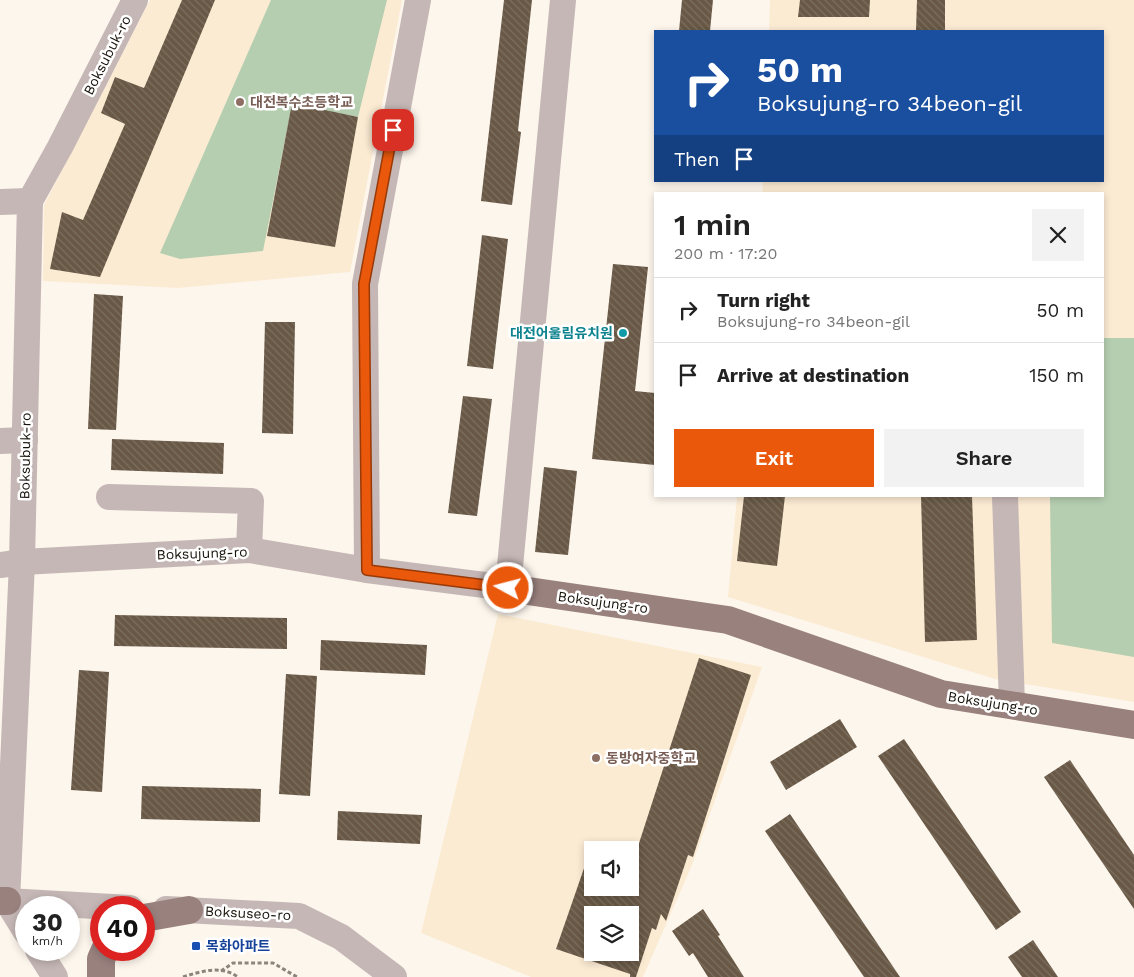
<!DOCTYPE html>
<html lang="en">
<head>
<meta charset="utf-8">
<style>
  :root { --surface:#fff; --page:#f2f2f2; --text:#222; --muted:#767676; --line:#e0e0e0; --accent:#ea580c }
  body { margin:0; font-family:"Work Sans","Noto Sans KR",sans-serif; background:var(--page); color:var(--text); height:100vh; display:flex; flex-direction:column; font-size:19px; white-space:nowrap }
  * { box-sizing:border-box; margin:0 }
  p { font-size:16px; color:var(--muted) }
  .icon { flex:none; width:28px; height:28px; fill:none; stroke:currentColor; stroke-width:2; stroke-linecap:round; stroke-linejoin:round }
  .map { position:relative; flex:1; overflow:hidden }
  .sheet { position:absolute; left:654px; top:192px; width:450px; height:305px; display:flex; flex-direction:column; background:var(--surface); border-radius:0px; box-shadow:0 2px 8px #0003 }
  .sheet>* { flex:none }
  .banner { position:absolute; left:654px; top:30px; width:450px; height:152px; border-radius:0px; box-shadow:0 2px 8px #0003; background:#1a4fa0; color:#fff; overflow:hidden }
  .tools { position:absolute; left:584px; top:841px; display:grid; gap:10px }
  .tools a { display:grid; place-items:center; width:55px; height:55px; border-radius:0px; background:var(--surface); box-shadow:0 2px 8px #0003; font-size:25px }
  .speed { position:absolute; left:15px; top:896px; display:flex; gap:10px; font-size:25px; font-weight:700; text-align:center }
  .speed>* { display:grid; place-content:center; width:65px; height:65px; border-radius:50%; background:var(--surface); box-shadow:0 2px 8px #0003; line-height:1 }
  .speed small { font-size:12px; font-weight:400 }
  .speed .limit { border:8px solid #d22; background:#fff; color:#111 }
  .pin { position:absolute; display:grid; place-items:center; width:42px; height:42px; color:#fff; margin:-21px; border-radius:10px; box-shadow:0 2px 8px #0006 }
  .me { position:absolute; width:55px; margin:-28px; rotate:277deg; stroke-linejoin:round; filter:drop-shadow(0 0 4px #0008) }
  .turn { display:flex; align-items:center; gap:18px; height:105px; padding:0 20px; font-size:22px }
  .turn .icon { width:65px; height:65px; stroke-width:2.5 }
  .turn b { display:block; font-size:35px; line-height:42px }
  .then { display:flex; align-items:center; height:48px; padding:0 20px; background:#0003; gap:10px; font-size:19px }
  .round { display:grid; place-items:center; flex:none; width:52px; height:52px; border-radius:0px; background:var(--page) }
  .overview { display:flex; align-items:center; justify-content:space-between; height:85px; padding:0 20px }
  h1 { font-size:30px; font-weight:600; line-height:38px }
  .cta { display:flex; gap:10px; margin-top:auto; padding:10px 20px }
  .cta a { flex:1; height:58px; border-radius:0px; background:var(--accent); color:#fff; font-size:20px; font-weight:600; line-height:58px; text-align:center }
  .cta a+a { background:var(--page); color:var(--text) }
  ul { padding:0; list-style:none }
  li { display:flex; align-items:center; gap:15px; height:65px; padding:0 20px; border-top:1px solid var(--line) }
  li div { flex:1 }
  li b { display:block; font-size:19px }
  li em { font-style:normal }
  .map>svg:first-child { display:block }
  .built { fill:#fcebd3; fill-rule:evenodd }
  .green { fill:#b5ceb0 }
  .building { fill:url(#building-back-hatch); fill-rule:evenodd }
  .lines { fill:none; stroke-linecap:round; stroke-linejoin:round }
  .path { stroke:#8b857c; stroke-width:3; stroke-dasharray:4 2.5; stroke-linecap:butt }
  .minor { stroke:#c5b7b5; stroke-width:26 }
  .major { stroke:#99817e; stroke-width:28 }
  .route-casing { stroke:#983908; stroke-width:12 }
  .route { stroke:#ea580c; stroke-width:9 }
  .education-dot { fill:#8d6e63; stroke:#fff; stroke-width:2 }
  .culture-dot { fill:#0f9aa8; stroke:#fff; stroke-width:2 }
  .transit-dot { fill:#1a4fb4; stroke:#fff; stroke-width:2 }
  .labels { text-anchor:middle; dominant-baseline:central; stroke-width:5; stroke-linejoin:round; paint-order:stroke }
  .street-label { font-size:14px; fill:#171209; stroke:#fff }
  .education-label { font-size:14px; font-weight:bold; fill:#785e54; stroke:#fff; text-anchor:start }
  .culture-label { font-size:14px; font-weight:bold; fill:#0d838f; stroke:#fff; text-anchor:end }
  .transit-label { font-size:14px; font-weight:bold; fill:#164399; stroke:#fff; text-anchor:start }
</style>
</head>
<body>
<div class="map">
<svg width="1134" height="977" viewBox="0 0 1134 977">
  <defs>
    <pattern id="building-back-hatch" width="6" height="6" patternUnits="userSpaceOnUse" patternTransform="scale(1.25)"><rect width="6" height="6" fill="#685845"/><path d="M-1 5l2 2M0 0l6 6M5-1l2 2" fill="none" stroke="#7c7061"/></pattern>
  </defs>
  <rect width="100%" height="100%" fill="#fdf6ed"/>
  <g class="built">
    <path d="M150 0H402L350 272 178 288 43 281 44 205Z"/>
    <path d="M770 0H1134V702L995 679 728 597 737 496H1102V194H762L763 181H1102V31H769Z"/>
    <path d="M498 614 762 667 692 865 643 977H531L421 933ZM592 850H630V888H592ZM592 915H630V952H592Z"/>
  </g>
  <g class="green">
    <path d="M271 0H387L358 117 292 105 263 251 180 259 160 253Z"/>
    <path d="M1103 338H1134V657L1052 643 1050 496H1102Z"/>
  </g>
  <g class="building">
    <path d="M182 0H215L100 277 50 269 62 212 83 220 125 124 101 113 115 77 144 88Z"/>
    <path d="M504 0H532L518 131 521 132 512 205 481 201Z"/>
    <path d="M682 0H713L710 31H679Z"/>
    <path d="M800 0H870L869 17H798Z"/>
    <path d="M917 0H945V31H916Z"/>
    <path d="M292 103 358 117 335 247 267 236Z"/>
    <path d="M482 235 508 239 493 369 467 366Z"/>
    <path d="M613 264 648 267 635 391 655 393V465L592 459Z"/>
    <path d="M94 294 123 296 116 430 88 429Z"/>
    <path d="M265 322H295L293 434 262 433Z"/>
    <path d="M463 396 492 399 477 516 448 513Z"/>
    <path d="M112 439 224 443 223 474 111 470Z"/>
    <path d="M544 467 577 471 568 555 535 552Z"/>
    <path d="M744 496H785L777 566 737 561Z"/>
    <path d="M921 496H972L977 640 925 642Z"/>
    <path d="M115 615 287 618V649L114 646Z"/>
    <path d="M321 640 427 645 425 675 320 670Z"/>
    <path d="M699 658 751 675 693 857 688 855 666 921 661 914 656 930 652 928 636 977H630V974L556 949 590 851 592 852V888H630V871ZM592 915H630V952H592Z"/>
    <path d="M79 670 109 672 102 792 71 790Z"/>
    <path d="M286 674 317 676 310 796 279 794Z"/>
    <path d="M840 719 857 747 786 790 770 762Z"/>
    <path d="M904 739 1021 912 996 930 878 756Z"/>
    <path d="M1070 760 1134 855V909L1044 777Z"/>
    <path d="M142 786 261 789 260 822 141 819Z"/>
    <path d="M338 811 422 815 420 844 337 840Z"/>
    <path d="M790 814 900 977H864L765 831Z"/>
    <path d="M703 909 720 935 718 936 744 977H708L693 953 689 956 672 931Z"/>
    <path d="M1033 940 1058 977H1022L1008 957Z"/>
  </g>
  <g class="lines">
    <g class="path">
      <path d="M221 971 233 963H273L297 977"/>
      <path d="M183 977C202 971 221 965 238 977"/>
    </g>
    <g class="minor">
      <path d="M0 202 30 201"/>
      <path d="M0 441 25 440"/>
      <path d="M1005 496 1012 705"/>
      <path d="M109 497 251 501 249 550"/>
      <path d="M0 565 22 562 249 550 367 570 508 588 563 0"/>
      <path d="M367 570 365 284 418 0"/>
      <path d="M7 901 130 908"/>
      <path d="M166 909 299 916 341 937 394 977"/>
      <path d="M26 932 7 901 22 562 30 201 60 147 135 0"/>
      <path d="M38 950 55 977"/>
    </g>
    <g class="major">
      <path d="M508 588 728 620 941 694 1134 725"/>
      <path d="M0 901H7"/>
      <path d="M144 918 189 910"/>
      <path d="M101 977V959L105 950"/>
    </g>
  </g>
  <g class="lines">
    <defs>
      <path id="route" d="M393 130 364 284 367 570 508 588"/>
    </defs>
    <use href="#route" class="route-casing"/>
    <use href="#route" class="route"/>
  </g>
  <g class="education-dot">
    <circle cx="240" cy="102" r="5"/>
    <circle cx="596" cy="758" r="5"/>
  </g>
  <circle class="culture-dot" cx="623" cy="333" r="5"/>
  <rect class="transit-dot" x="191" y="941" width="10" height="10" rx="2.5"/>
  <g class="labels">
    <g class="street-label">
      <text transform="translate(107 55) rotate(-63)">Boksubuk-ro</text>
      <text transform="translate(25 456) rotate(-89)">Boksubuk-ro</text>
      <text transform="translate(202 553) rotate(-2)">Boksujung-ro</text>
      <text transform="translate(603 602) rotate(8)">Boksujung-ro</text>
      <text transform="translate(993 703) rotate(9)">Boksujung-ro</text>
      <text transform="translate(248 913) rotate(3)">Boksuseo-ro</text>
    </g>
    <g class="education-label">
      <text x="250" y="102">대전복수초등학교</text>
      <text x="606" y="758">동방여자중학교</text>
    </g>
    <g class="culture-label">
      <text x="613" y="333">대전어울림유치원</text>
    </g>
    <g class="transit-label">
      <text x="206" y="946">목화아파트</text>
    </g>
  </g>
</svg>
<div class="tools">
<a><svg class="icon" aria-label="sound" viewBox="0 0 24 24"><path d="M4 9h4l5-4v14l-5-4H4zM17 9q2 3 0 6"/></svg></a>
<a><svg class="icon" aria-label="layers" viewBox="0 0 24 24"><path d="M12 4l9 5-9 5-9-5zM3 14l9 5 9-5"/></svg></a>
</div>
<div class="speed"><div>30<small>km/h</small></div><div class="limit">40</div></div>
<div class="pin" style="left:393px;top:130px;background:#d93025"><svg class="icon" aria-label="arrive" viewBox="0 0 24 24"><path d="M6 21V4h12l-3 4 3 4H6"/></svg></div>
<svg class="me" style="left:508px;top:588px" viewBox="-20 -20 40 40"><circle r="17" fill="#ea580c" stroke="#fff" stroke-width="3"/><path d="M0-11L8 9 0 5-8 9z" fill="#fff"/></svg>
<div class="banner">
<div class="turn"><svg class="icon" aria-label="right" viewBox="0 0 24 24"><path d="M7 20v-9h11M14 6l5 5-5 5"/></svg><div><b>50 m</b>Boksujung-ro 34beon-gil</div></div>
<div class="then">Then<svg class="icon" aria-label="arrive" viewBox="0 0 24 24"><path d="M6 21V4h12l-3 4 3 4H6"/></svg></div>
</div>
<section class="sheet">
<div class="overview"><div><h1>1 min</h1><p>200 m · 17:20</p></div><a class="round"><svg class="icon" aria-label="close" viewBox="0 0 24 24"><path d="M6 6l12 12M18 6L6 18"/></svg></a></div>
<ul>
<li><svg class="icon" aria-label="right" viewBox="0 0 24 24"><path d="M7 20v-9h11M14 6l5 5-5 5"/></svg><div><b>Turn right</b><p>Boksujung-ro 34beon-gil</p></div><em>50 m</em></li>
<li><svg class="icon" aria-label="arrive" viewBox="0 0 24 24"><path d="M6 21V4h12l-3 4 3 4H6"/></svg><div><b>Arrive at destination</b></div><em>150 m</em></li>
</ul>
<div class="cta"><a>Exit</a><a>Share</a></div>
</section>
</div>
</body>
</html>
